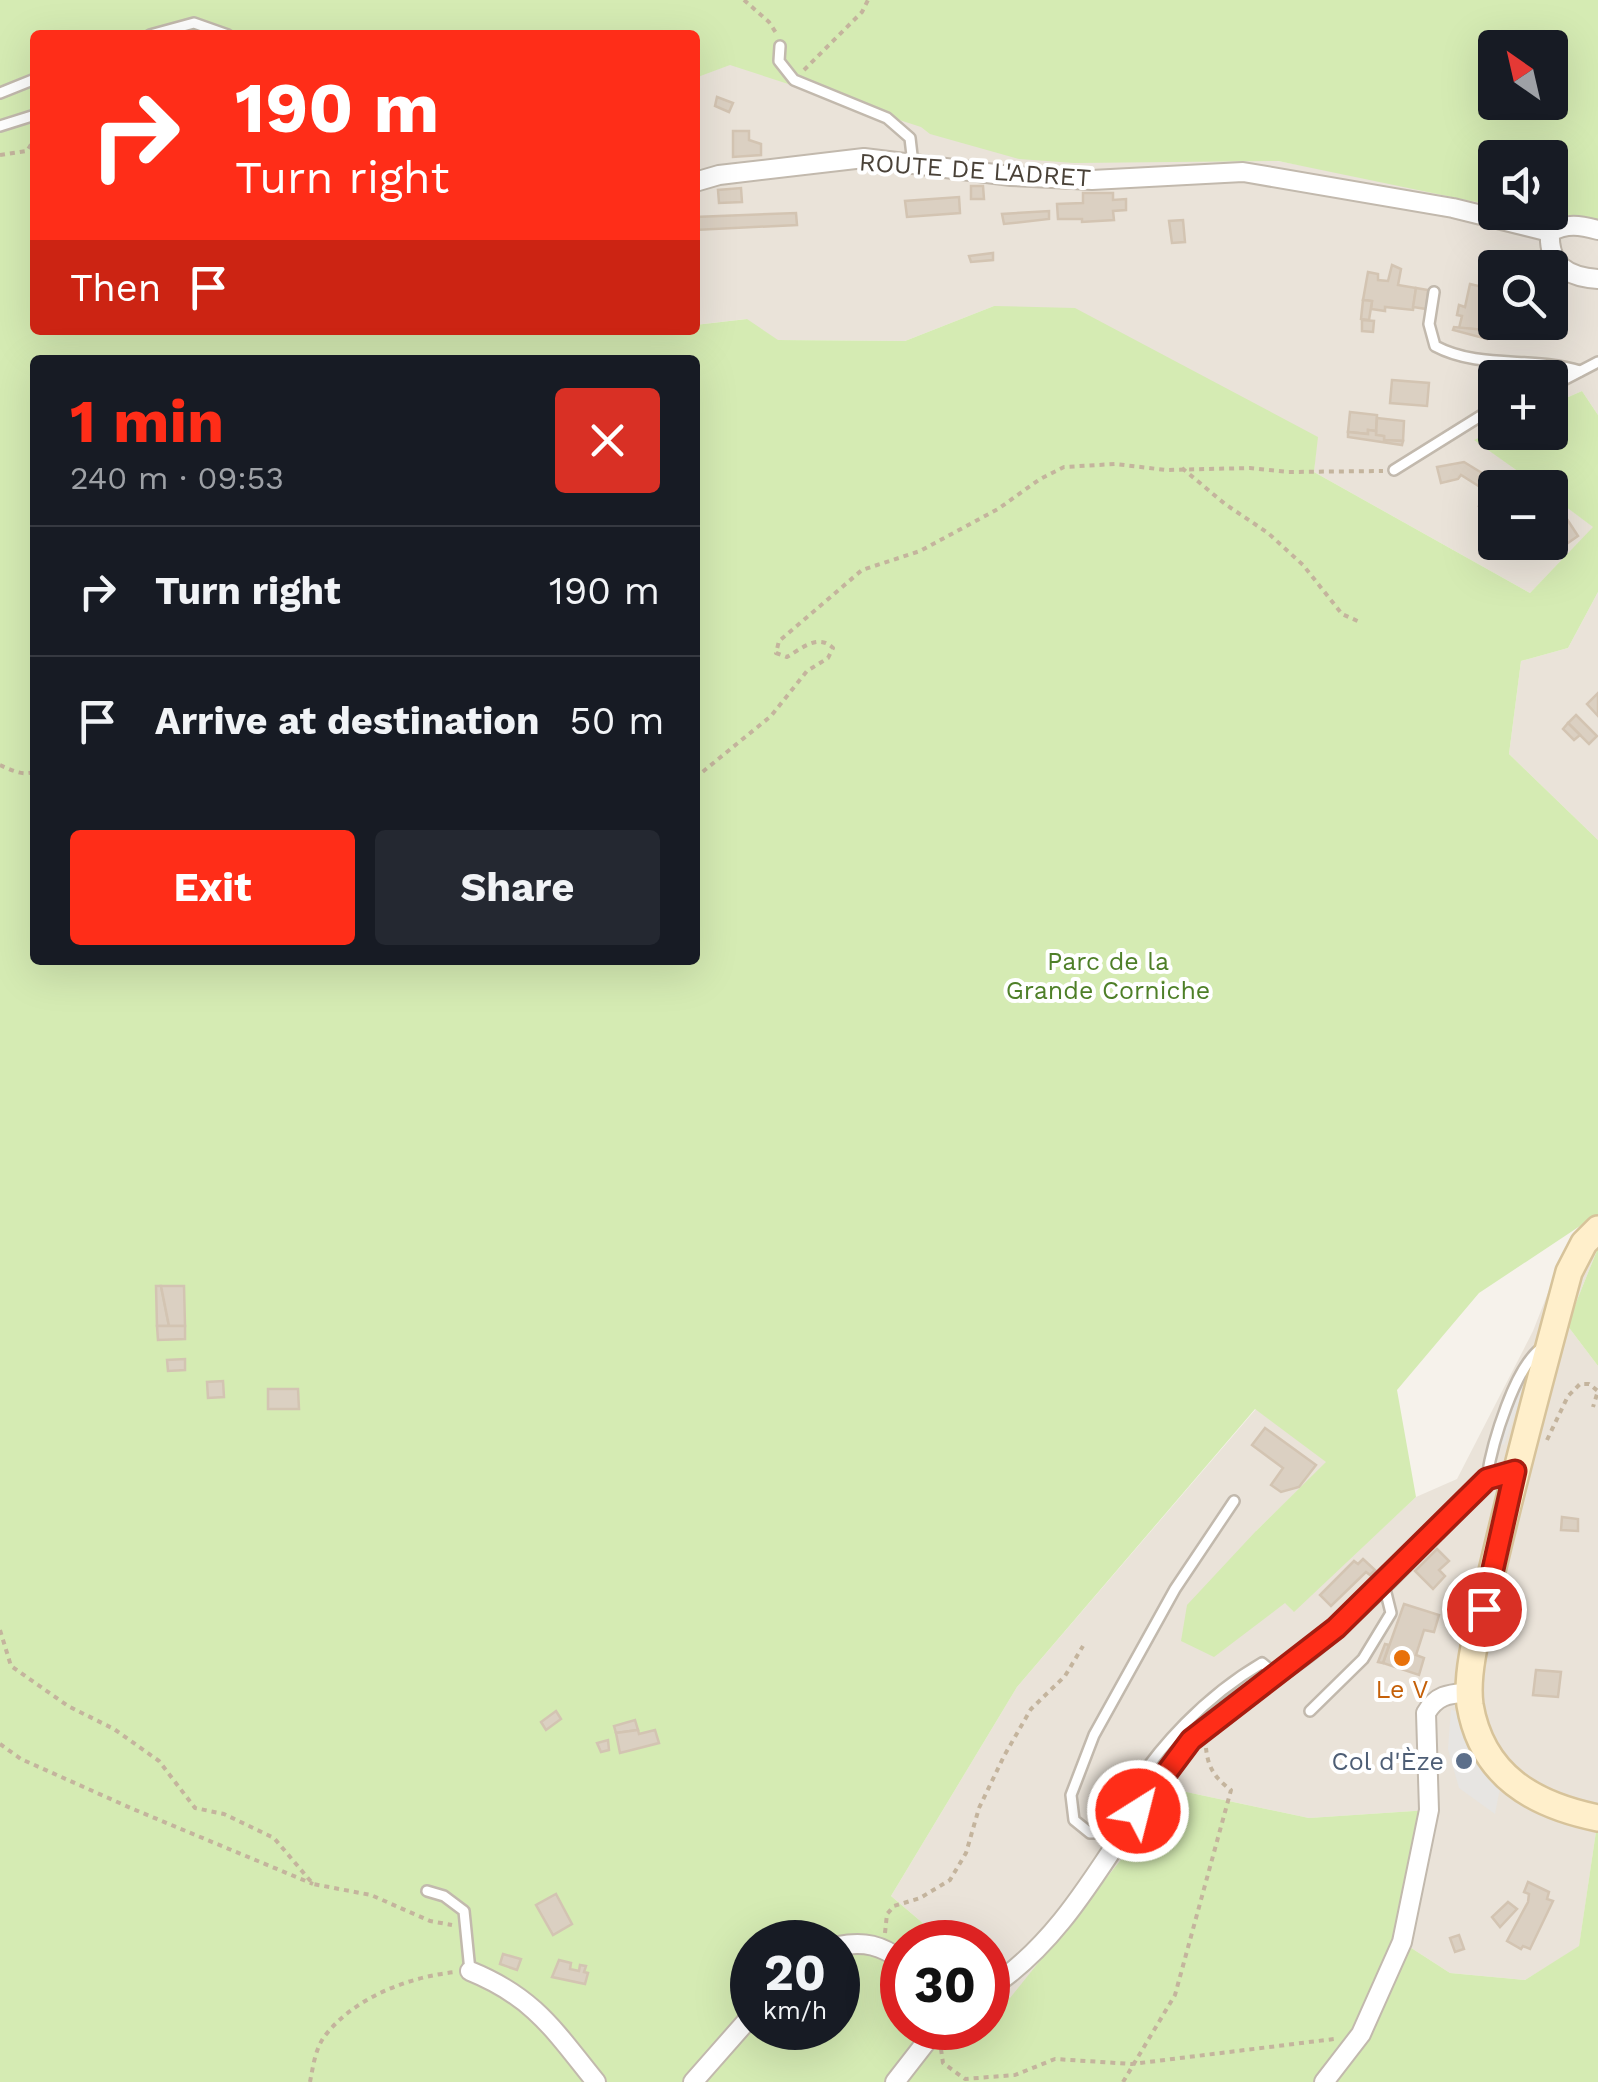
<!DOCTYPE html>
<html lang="en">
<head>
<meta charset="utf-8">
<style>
  :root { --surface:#171b24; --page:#242831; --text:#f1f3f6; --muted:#9ea1a6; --line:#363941; --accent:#ff2d18 }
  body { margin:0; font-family:"Work Sans",sans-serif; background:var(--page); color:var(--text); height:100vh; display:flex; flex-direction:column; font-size:38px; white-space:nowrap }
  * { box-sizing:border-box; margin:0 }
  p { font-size:32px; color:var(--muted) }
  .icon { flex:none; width:55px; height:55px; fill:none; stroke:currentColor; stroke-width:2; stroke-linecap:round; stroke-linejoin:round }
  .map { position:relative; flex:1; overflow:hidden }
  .side { position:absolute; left:30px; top:355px; width:670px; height:610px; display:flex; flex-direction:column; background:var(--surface); border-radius:10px; box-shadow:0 10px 40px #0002 }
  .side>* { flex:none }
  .top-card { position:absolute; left:30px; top:30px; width:670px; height:305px; border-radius:10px; box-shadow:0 10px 40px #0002; background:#ff2d18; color:#fff; overflow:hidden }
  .needle { width:65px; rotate:326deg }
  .controls { position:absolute; left:1478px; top:30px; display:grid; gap:20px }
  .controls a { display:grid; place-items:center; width:90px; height:90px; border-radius:10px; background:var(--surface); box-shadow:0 10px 40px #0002; font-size:50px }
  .speed { position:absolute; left:730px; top:1920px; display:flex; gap:20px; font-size:50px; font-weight:700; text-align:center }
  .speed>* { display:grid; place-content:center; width:130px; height:130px; border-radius:50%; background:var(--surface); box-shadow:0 10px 40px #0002; line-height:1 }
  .speed small { font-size:25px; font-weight:400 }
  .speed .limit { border:15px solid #d22; background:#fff; color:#111 }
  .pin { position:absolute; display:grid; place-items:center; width:85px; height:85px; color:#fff; margin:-42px; border:5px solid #fff; border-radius:50%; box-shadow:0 2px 10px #0007 }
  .me { position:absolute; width:110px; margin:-55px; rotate:36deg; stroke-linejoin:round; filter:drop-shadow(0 0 8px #0008) }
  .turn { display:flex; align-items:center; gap:35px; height:210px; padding:0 40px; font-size:45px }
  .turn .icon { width:130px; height:130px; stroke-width:2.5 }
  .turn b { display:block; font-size:70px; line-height:85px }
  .then { display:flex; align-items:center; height:95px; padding:0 40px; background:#0003; gap:20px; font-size:38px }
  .round { display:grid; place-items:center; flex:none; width:105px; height:105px; border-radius:10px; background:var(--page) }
  .overview { display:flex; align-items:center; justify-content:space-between; height:170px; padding:0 40px }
  h1 { font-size:60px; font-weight:700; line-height:75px; color:var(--accent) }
  .button { display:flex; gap:20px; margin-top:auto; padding:20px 40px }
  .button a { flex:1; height:115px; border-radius:10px; background:var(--accent); color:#fff; font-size:40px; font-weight:700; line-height:115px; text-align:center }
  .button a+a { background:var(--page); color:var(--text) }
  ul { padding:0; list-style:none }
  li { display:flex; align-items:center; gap:30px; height:130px; padding:0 40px; border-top:2px solid var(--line) }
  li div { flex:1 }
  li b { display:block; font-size:38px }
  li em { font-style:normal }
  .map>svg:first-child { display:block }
  .residential { fill:#eae3d9; fill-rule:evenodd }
  .green { fill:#d5ebb3; fill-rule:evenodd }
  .parking { fill:#e7e5e2 }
  .building { fill:#dbd0c2; stroke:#d3c4b2; stroke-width:2.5 }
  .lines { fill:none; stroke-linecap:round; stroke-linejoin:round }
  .service-casing { stroke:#c2b9ad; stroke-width:14 }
  .minor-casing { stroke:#c2b9ad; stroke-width:22 }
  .secondary-casing { stroke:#d7c39a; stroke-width:30 }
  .path { stroke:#c4b49d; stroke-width:4; stroke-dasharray:5 5; stroke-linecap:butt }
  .service { stroke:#fff; stroke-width:9 }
  .minor { stroke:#fff; stroke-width:18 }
  .secondary { stroke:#ffefcb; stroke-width:25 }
  .route-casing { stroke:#a61d10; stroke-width:25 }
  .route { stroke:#ff2d18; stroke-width:18 }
  .food-dot { fill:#e8710a; stroke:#fff; stroke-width:4 }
  .service-dot { fill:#5c6f8a; stroke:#fff; stroke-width:4 }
  .labels { text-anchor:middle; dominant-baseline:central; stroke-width:8; stroke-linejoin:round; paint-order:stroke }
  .street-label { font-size:25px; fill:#4a4238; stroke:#fff }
  .park-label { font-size:25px; fill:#4e7f28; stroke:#fff }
  .food-label { font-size:25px; fill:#c56008; stroke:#fff }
  .service-label { font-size:25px; fill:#4e5e75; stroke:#fff; text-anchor:end }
</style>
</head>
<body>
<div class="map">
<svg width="1598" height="2082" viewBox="0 0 1598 2082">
  <rect width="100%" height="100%" fill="#f6f2eb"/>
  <g class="residential">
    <path d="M764 54 1233 153 1350 174 1495 206V212L1522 213 1598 230V415L1582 391 1550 405V378H1495V430L1475 440 1540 487 1495 488V542H1550V495L1594 527 1530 593 1314 472 1317 437 1217 386 994 306 905 341 777 340 746 319 695 325V78L703 73ZM1495 268H1550V322H1495Z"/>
    <path d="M1598 592V840L1509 754 1521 661 1568 648Z"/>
    <path d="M1581 1224 1598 1243V1248L1567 1325 1598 1366V1818L1579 1947 1525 1980 1450 1973 1402 1942 1429 1810 1309 1818 1177 1790 1010 1999 988 1980V1942H945L891 1896 1017 1687 1256 1409 1327 1462 1256 1531 1285 1602 1293 1611 1416 1497 1457 1479 1533 1331 1566 1247Z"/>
  </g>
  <g class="green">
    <path d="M0 0H1598V230L1522 213 1550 212V158H1495V206L1278 161 1074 163 1019 159 930 134 921 127 730 65 695 78V35H35V330H616L619 334 695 330V325L747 319 778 340 905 341 994 306 1075 308 1318 437 1314 472 1530 593 1593 527 1550 495V488L1540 487 1474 440 1495 430 1550 432V405L1582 391 1598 415V592L1568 648 1521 661 1509 754 1598 840V1214L1479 1293 1397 1390 1416 1497 1294 1612 1285 1603 1214 1657 1181 1641 1187 1605 1256 1531 1326 1462 1255 1409 1017 1687 891 1896 945 1942H902V2028H988V1980L1010 1998 1177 1790 1309 1818 1429 1810 1402 1942 1450 1973 1525 1980 1579 1946 1598 1818V2082H0ZM1495 48H1550V102H1495ZM35 360H695V960H35ZM752 1942H838V2028H752Z"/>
    <path d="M1598 1248V1366L1567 1325Z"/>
  </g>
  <g class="parking">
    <path d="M1518 1384 1525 1387 1504 1445 1495 1442Z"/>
    <path d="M1451 1709 1458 1713 1471 1751 1484 1771 1500 1788 1495 1814 1459 1788 1448 1749Z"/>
  </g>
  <g class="building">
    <path d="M717 97 733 103 729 112 715 106Z"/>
    <path d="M733 131H749V140L761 144V155L733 157Z"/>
    <path d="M971 186H983L984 199H971Z"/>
    <path d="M741 188 742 202 719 203 718 190Z"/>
    <path d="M1083 193H1113V200L1126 199V210L1113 211 1114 220 1082 222V219H1058L1057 204 1083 203Z"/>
    <path d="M959 197 960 213 907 217 905 201Z"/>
    <path d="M1049 211V219L1004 224 1002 214Z"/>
    <path d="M796 213 797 225 695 230V217Z"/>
    <path d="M1183 220 1185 242 1172 243 1169 221Z"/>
    <path d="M993 253V260L971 262 969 256Z"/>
    <path d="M1392 265 1401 269 1398 285 1416 288 1413 310 1385 307V311L1371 309 1372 301 1363 300 1368 272 1378 274V280L1388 281Z"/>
    <path d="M1470 284 1495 290 1491 323 1487 322 1485 330 1459 328 1462 316 1457 315 1459 305 1465 307Z"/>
    <path d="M1416 288 1428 290 1426 309 1413 307Z"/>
    <path d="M1363 300 1372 301 1369 320 1361 319Z"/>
    <path d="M1362 320 1374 321 1373 332 1362 331Z"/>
    <path d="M1487 322 1491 323 1487 339 1453 330 1454 327 1485 330Z"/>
    <path d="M1392 380 1429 383 1427 406 1390 403Z"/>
    <path d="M1350 412 1377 415 1376 431 1368 430V434L1348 432Z"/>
    <path d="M1377 418 1404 421 1403 441 1384 440V436L1376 435Z"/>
    <path d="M1368 430 1376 431V435L1384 436V440L1403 441 1402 445 1348 437V432L1368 434Z"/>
    <path d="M1464 462 1495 481 1490 488 1495 491V505L1491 513 1479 506 1488 492 1461 475 1458 479 1441 483 1437 467Z"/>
    <path d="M1563 513 1578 536 1565 545 1556 532 1550 536V517L1552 520Z"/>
    <path d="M1556 532 1565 545 1558 548 1550 536Z"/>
    <path d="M1598 693V716L1587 704Z"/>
    <path d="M1576 715 1597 736 1589 744 1568 723Z"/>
    <path d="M1568 723 1580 735 1574 740 1563 729Z"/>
    <path d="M156 1286H161L169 1326H157Z"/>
    <path d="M161 1286H184L185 1326H169Z"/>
    <path d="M157 1326H185V1339L158 1340Z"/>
    <path d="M185 1359V1370L168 1371 167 1360Z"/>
    <path d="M223 1381 224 1397 208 1398 207 1382Z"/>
    <path d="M268 1389H298L299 1409H268Z"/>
    <path d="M1265 1428 1316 1465 1299 1487 1281 1492 1271 1485 1283 1468 1252 1445Z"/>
    <path d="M1562 1517 1578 1519V1531L1561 1530Z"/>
    <path d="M1437 1549 1449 1561 1439 1570 1445 1576 1433 1589 1415 1571Z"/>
    <path d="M1363 1559 1375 1570 1370 1575 1366 1572 1331 1606 1320 1595 1354 1561 1358 1564Z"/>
    <path d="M1404 1604 1439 1615 1434 1632 1424 1630 1416 1655 1424 1658 1419 1675 1383 1663Z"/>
    <path d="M1385 1644 1389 1645 1383 1663 1378 1662Z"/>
    <path d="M1536 1670 1561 1672 1558 1697 1533 1695Z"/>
    <path d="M556 1711 561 1719 546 1730 541 1722Z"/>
    <path d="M635 1720 638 1730 616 1733 614 1726Z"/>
    <path d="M638 1730 639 1734 655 1730 659 1743 620 1753 616 1733Z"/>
    <path d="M608 1740 609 1750 601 1752 597 1743Z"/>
    <path d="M1528 1882 1549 1892 1547 1899 1553 1901 1530 1949 1523 1946 1521 1949 1507 1941 1528 1902 1529 1894 1524 1892Z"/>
    <path d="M556 1894 572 1924 553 1935 536 1905Z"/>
    <path d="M1508 1902 1517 1909 1500 1927 1492 1917Z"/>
    <path d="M1459 1935 1464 1949 1455 1952 1450 1938Z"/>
    <path d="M503 1954 521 1959 517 1970 500 1964Z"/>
    <path d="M559 1960 571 1963 570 1969 579 1971 580 1965 586 1966 584 1972 588 1973 585 1984 552 1977Z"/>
  </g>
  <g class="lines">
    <defs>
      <g id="service">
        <path d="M150 35 194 23 228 35"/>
        <path d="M780 46 779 61 794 80 887 118 910 138 913 164"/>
        <path d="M0 93 35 79"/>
        <path d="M0 126 35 115"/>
        <path d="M1434 292 1429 324 1435 346C1480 370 1533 356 1580 371"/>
        <path d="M1550 387 1598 362"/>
        <path d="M1394 470 1495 407"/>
        <path d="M1487 1477C1492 1444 1515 1365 1543 1347"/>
        <path d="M1310 1711 1363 1659 1391 1613 1384 1585"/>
        <path d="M1125 1801C1157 1747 1207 1695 1262 1663L1275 1674"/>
        <path d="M1119 1838 1111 1833H1090L1074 1820 1071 1795 1094 1735 1175 1589 1234 1501"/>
        <path d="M427 1891 444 1896 464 1911 470 1971"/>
      </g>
      <g id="minor">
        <path d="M695 182 719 175 864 158 1011 176 1092 180 1243 172 1453 208 1550 232"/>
        <path d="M1598 230C1580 225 1567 223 1550 232 1548 265 1567 277 1598 279"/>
        <path d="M838 1946C864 1941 882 1945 902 1961"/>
        <path d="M470 1971C534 1997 554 2030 596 2082"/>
        <path d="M988 1989C1079 1931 1119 1822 1189 1742 1223 1705 1272 1681 1311 1650 1374 1599 1429 1536 1487 1479L1515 1471"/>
        <path d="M693 2082 752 2015"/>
        <path d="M895 2082 937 2028"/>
        <path d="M1324 2082 1361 2034 1402 1942 1429 1810 1426 1713C1437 1694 1450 1694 1470 1692"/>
      </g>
      <path id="secondary" d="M1598 1229 1584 1243 1569 1272C1541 1376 1513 1479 1489 1584 1481 1619 1465 1669 1470 1705 1482 1776 1534 1805 1598 1818"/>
    </defs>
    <use href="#service" class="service-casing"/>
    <use href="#minor" class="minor-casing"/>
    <use href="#secondary" class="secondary-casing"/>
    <g class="path">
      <path d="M744 0 769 22 778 36"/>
      <path d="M804 70 862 12 868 0"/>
      <path d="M0 155 27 151 35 138"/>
      <path d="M1182 468 1225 504 1268 533 1303 565 1342 614 1362 623"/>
      <path d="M0 765C11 770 24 777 35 771"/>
      <path d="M695 778 771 716 807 671 828 658 833 648C818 633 801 649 787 657L776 653 779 641 862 570 920 551 998 509 1040 479 1064 467 1115 464 1166 470 1250 468 1288 472 1383 471"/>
      <path d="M1547 1440 1568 1396 1580 1384H1589L1598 1391 1593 1407"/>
      <path d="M0 1630 11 1666 68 1706 114 1729 159 1761 195 1808 224 1814 274 1838 313 1884 371 1895 430 1921 452 1925"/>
      <path d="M0 1744 21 1759 133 1809 313 1884"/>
      <path d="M885 1933 887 1914 894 1906 920 1898 950 1880 966 1853 979 1808 1004 1756 1031 1709 1065 1676 1083 1646"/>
      <path d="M941 2049 943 2063 965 2079 1015 2075 1055 2059 1132 2064 1334 2039"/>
      <path d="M310 2082C313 2067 315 2050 324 2037 353 1998 408 1977 455 1972"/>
      <path d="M1123 2082 1175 1995 1231 1790C1215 1778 1208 1768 1206 1748"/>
    </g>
    <use href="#service" class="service"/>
    <use href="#minor" class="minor"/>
    <use href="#secondary" class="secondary"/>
  </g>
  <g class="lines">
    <defs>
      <path id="route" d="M1138 1811 1191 1740 1336 1628 1487 1479 1515 1471 1484 1609"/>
    </defs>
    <use href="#route" class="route-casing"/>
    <use href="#route" class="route"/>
  </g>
  <circle class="food-dot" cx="1402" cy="1658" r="10"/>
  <circle class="service-dot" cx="1464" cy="1761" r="10"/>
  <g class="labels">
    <g class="street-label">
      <text transform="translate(975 170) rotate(4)">ROUTE DE L'ADRET</text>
    </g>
    <g class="park-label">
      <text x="1108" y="961">Parc de la<tspan x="1108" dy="29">Grande Corniche</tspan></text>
    </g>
    <g class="food-label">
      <text x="1402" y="1689">Le V</text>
    </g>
    <g class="service-label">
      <text x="1444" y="1761">Col d'Èze</text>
    </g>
  </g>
</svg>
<div class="controls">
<a><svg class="needle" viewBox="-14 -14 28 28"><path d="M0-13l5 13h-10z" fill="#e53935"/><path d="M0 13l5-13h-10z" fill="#9ea1a6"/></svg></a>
<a><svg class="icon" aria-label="sound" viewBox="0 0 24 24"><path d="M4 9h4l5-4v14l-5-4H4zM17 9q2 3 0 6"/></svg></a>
<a><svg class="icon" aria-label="search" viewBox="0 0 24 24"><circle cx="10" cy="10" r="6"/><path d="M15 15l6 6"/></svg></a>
<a>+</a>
<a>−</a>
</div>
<div class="speed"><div>20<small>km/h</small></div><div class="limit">30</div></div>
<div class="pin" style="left:1484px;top:1609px;background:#d93025"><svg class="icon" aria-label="arrive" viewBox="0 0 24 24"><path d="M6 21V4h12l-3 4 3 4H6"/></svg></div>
<svg class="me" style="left:1138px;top:1811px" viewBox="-20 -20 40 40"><circle r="17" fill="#ff2d18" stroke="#fff" stroke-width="3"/><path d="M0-11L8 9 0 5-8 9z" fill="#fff"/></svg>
<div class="top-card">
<div class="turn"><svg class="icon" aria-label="right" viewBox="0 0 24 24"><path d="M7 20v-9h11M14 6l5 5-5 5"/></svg><div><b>190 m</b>Turn right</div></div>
<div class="then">Then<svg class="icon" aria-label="arrive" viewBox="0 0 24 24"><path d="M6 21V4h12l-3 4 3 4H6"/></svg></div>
</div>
<section class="side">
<div class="overview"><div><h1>1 min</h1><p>240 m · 09:53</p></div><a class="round" style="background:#d93025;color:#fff"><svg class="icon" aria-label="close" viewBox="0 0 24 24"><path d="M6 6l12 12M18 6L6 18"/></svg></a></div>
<ul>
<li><svg class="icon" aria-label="right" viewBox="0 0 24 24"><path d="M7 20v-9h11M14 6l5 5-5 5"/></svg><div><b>Turn right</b></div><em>190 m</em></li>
<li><svg class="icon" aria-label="arrive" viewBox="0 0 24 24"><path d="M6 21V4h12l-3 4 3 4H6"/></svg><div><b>Arrive at destination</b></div><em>50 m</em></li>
</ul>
<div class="button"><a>Exit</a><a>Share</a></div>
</section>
</div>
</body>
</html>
